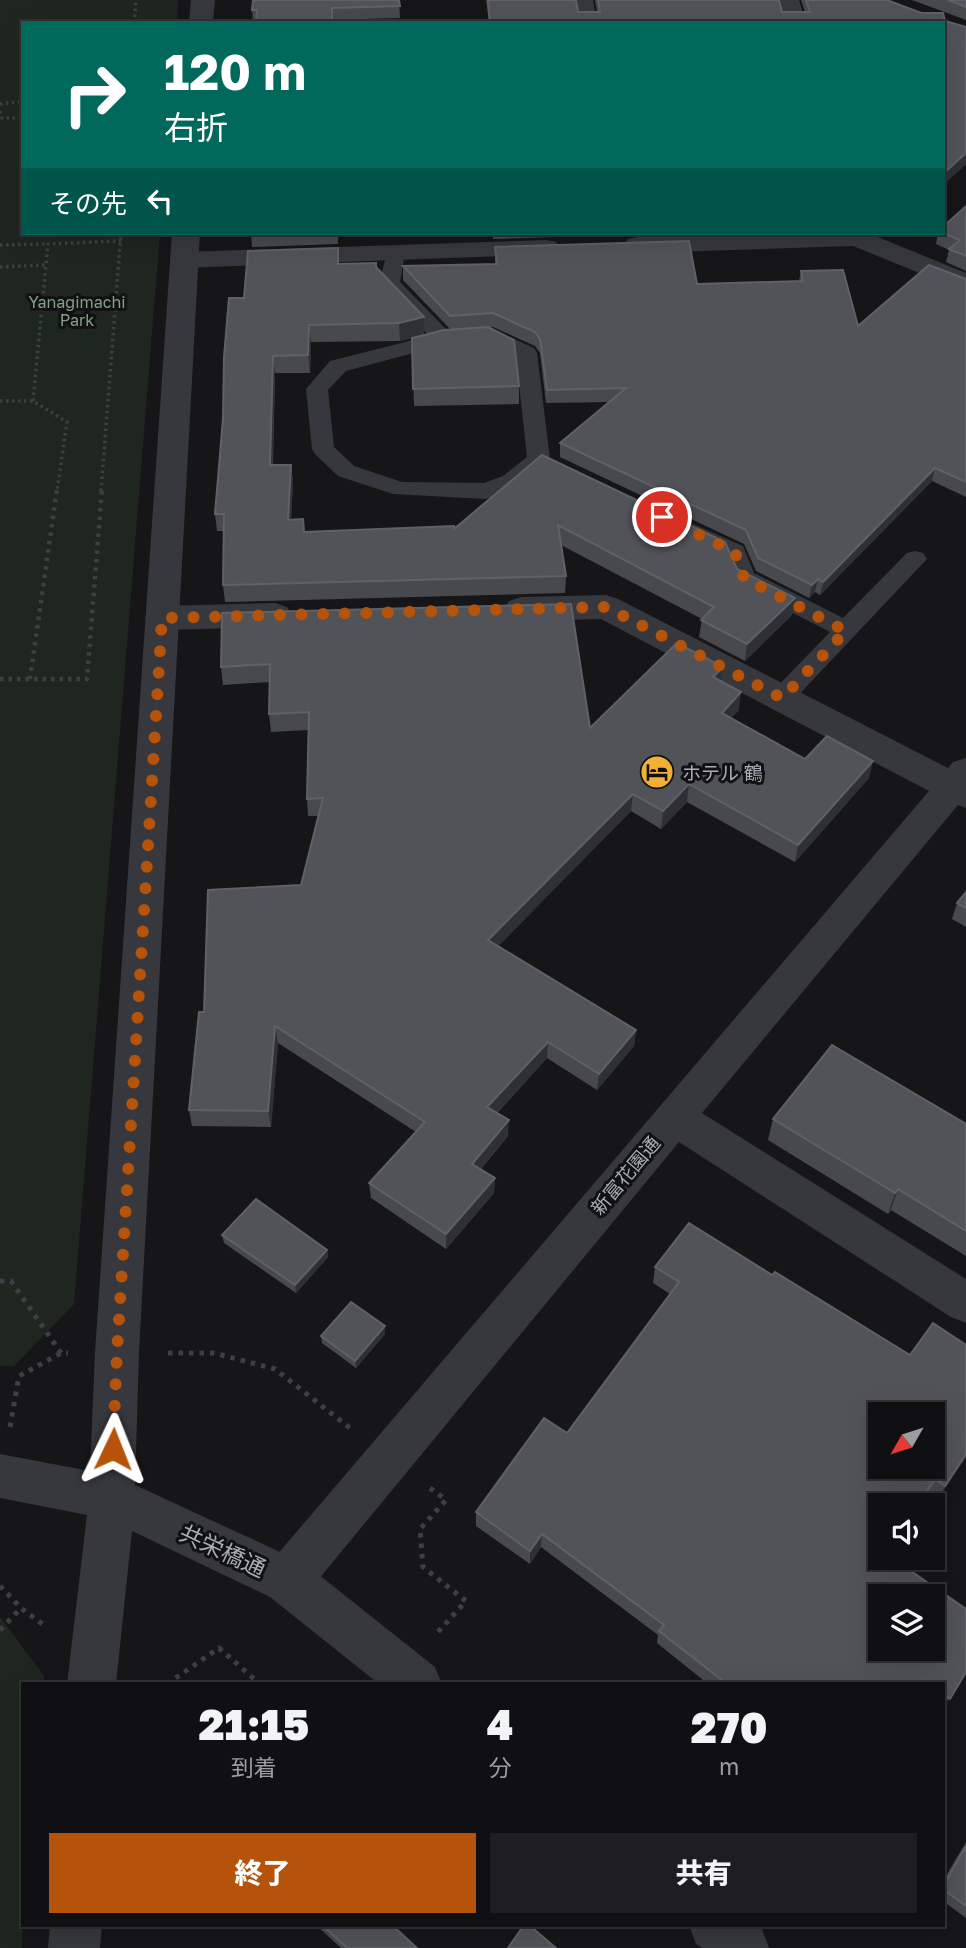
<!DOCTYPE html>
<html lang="ja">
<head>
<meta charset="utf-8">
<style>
  :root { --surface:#101012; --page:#1e1e20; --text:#f1f3f6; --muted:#9c9d9f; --line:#303032; --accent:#b45309 }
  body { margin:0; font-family:"Golos Text","Noto Sans JP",sans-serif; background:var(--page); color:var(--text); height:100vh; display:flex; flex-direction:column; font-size:26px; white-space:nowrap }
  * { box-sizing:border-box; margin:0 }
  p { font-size:23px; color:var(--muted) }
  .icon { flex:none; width:38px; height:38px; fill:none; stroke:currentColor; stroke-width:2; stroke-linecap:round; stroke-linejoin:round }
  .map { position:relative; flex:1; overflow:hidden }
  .panel { position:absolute; left:21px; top:1682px; width:924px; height:245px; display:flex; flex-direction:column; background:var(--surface); border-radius:0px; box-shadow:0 7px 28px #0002,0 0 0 2px var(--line) }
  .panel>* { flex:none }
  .guide { position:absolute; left:21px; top:21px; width:924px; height:214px; border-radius:0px; box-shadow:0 7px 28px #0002,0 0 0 2px var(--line); background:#00695c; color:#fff; overflow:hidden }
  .needle { width:46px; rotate:231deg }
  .buttons { position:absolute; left:868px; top:1402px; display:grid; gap:14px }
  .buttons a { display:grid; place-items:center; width:77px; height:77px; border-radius:0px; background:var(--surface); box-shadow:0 7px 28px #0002,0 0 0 2px var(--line); font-size:35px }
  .pin { position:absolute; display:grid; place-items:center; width:60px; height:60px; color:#fff; margin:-30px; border:4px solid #fff; border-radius:50%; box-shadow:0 2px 7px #0007 }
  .me { position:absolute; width:77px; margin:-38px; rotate:2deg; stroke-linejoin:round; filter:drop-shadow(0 0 5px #0008) }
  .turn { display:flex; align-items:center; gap:24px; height:147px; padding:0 28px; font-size:32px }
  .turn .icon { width:91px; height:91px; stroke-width:2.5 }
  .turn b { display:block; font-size:49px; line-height:60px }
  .then { display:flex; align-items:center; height:66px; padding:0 28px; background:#0003; gap:14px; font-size:26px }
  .eta { display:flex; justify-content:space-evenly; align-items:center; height:119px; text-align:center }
  .eta b { font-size:42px; font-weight:800; line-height:49px }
  .button { display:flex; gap:14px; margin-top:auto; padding:14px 28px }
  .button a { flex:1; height:80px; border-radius:0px; background:var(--accent); color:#fff; font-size:28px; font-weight:800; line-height:80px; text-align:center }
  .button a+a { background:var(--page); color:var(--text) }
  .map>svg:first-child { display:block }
  .green { fill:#1e261f }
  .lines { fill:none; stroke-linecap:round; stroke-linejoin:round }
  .path-far2 { stroke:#3d3f44; stroke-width:3.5; stroke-dasharray:2.5 3.5; stroke-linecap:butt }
  .path-far1 { stroke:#3d3f44; stroke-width:4.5; stroke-dasharray:3.5 5; stroke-linecap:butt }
  .path { stroke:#3d3f44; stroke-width:5; stroke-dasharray:4.5 6; stroke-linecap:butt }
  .service { fill:#37383d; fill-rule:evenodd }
  .minor { fill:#37383d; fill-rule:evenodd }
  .tertiary { fill:#37383d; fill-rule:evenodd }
  .wall { fill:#47494d; fill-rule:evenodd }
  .shaded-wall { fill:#2f3033 }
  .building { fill:#525359; stroke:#5f6168; stroke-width:2; fill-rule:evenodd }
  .route { stroke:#b45309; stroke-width:12; stroke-dasharray:0 21.6 }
  .labels { text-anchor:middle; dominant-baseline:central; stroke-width:6; stroke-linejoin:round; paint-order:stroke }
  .far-park-label { font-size:16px; fill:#7fa381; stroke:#111113 }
  .poi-label { font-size:19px; fill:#a8adb8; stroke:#111113; text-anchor:start }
  .street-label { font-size:19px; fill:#a8adb8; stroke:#111113 }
  .near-street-label { font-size:23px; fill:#a8adb8; stroke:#111113 }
</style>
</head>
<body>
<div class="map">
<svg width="966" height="1948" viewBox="0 0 966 1948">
  <rect width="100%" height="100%" fill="#161618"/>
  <g class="green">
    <path d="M0 0H178L177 23H23V233H160L74 1304 14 1366H0Z"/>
    <path d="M0 1617 44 1676V1683L23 1684 22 1948H0Z"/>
  </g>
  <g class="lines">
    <g class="path-far2">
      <path d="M134 23 136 0"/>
      <path d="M0 104 23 101"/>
      <path d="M0 111 2 118H23"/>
      <path d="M0 245 48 244"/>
      <path d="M0 267 46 265 48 244 122 241"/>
      <path d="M0 401H33L67 422 57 491"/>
      <path d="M33 401 46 265"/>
      <path d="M101 491 121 233"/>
    </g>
    <g class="path-far1">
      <path d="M0 679H87L102 489"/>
      <path d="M30 679 57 489"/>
    </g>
    <g class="path">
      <path d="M0 1281H11L61 1353"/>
      <path d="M168 1353H214L275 1369 350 1428"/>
      <path d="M10 1427 19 1376 61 1353H68"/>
      <path d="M430 1488 446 1500 420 1529 423 1567 466 1601 437 1633"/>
      <path d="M0 1586 21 1608 46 1627"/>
      <path d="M0 1630 21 1608"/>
      <path d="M167 1684 219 1648 260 1684"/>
    </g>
    <g class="service">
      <path d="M575 0H593L597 23H579Z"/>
      <path d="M395 247 402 249 405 253 400 282 449 332 492 329 534 348 537 353 550 459 519 486 486 499 393 494 338 476 315 454 312 449 306 389 330 361 429 336 379 283 388 249ZM489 342 516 356 527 457 503 476 484 483 402 482 354 466 334 447 328 390 346 371 444 345Z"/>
      <path d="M693 524 743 546 754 573 843 618 907 553 915 551 923 553 927 559 790 704 781 707 772 704 768 698 772 692 830 632 736 584 725 557 685 538 681 532 685 526Z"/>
    </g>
    <g class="minor">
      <path d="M775 0H799L806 23H782Z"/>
      <path d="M761 233H868L966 273V292L853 246 638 253 628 251 624 245 628 239 638 237Z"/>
      <path d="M546 240 556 242 560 248 556 254 184 268 174 266 170 260 174 254 184 252Z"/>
      <path d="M606 595 618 599 948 768 953 762 966 758V808L958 805 702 1113 966 1279V1323L951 1317 679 1142 304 1597 287 1604 270 1597 263 1580 270 1563 929 791 601 619 521 621 509 617 504 609 509 601 521 597Z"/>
      <path d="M275 603 287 607 292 615 287 623 275 627 162 630 150 626 145 618 150 610 162 606Z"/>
    </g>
    <g class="tertiary">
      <path d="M191 0H215L213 23H189Z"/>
      <path d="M172 233H200L139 1352 135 1485 304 1563 435 1667 442 1684H379L270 1597 132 1531 116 1684H67L87 1515 0 1498V1454L90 1471 95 1352Z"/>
      <path d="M50 1925H102L100 1948H48Z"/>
      <path d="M689 1925H756L762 1929 769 1948H702L696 1944Z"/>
    </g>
  </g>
  <g class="wall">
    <path d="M399 0 400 18 253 22 252 10Z"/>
    <path d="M486 0H576L578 12H597L595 0H779L782 12H805L801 0H887L966 27V164L943 185V23H489Z"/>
    <path d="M912 0H966V20Z"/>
    <path d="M966 206V271L946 262 949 250 936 244 938 233H943Z"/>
    <path d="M251 233H338V244L252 247Z"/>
    <path d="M493 233H683L493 239Z"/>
    <path d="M495 247 697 284 799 281 801 271 858 326 966 279V497L932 481 820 595 815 592 809 598 756 571 744 544 560 457V443L610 402 546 403 540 353 535 346 493 327H489L519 386V404L414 406 412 338 450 329 403 280V266L495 264Z"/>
    <path d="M338 248 339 264 376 267 424 317V335L400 341 311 342 310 373H275L273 465H291L293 482 291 520 303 519 304 532 454 529 542 455 737 569 795 598 792 615 745 661 699 637 702 619 561 545 566 576 565 593 225 602 223 585 224 531H217L215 514 244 298Z"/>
    <path d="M222 613 590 728 723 667 721 682 739 710 731 718 805 759 869 778 795 862 687 802 661 829 631 811 498 946 636 1030 634 1046 597 1090 547 1058 497 1113 508 1136 481 1169 495 1178 494 1193 446 1249 371 1198 369 1183 416 1132 278 1043 271 1127 192 1126 189 1110 204 1012 301 885 319 816H308L307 799 308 730 271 732 269 714V682L223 685 221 667Z"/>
    <path d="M966 892V927L952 919 957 903Z"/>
    <path d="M773 1119 966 1124V1256L891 1210 888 1214 768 1140Z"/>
    <path d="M689 1223 772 1275 775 1272 910 1355 933 1323 966 1345V1457L937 1500 928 1493 920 1505H880V1558H892L966 1609V1672L943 1708V1684H708L657 1643 658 1635 541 1547 530 1564 476 1526V1512L544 1418 567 1433 670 1294 653 1283 655 1267ZM880 1414H933V1466H880ZM880 1596H933V1648H880Z"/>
    <path d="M222 1235 327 1250 328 1257 296 1293 224 1243Z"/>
    <path d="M385 1334 356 1368 322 1343 321 1336Z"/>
    <path d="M966 1842V1918L943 1901V1881Z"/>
    <path d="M316 1925H392L417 1948H341Z"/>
  </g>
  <g class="shaded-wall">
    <path d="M966 153V164L943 185V174Z"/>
    <path d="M424 317V335L400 341 399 323Z"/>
    <path d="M309 325 311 342 310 373 308 355Z"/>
    <path d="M273 356 275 373 272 482 270 465Z"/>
    <path d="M291 465 293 482 290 537 288 520Z"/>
    <path d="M935 468 932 481 820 595 823 582Z"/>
    <path d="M818 579 815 592 809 598 812 585Z"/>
    <path d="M795 598 792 615 745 661 747 644Z"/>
    <path d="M723 667 721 685 713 677Z"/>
    <path d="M741 692 739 710 719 731 722 713Z"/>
    <path d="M873 761 869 778 795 862 798 845Z"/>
    <path d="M689 784 687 802 661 829 663 811Z"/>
    <path d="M633 794 631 811 488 957V940Z"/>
    <path d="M275 1026 278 1043 271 1127 268 1111Z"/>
    <path d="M636 1030 634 1046 597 1090 599 1074Z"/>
    <path d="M548 1042 547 1058 487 1123V1107Z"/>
    <path d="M509 1120 508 1136 472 1179V1164Z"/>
    <path d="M495 1178 494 1193 446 1249V1234Z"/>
    <path d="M898 1189 891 1210 888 1214 895 1193Z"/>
    <path d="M327 1250 328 1257 296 1293 295 1285Z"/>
    <path d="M385 1326V1334L356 1368 355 1361Z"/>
    <path d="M966 1454V1457L937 1500 945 1486Z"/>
    <path d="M935 1479 920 1505H918Z"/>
    <path d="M542 1534 541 1547 530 1564V1551Z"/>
  </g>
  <g class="building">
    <path d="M253 0H399L400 6 332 8V23H256L257 10H252Z"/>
    <path d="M488 0H576L578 12H600L598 0H779L782 12H810L806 0H887L921 13H943L945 21 966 27V153L943 174V23H490Z"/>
    <path d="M948 0H966V7Z"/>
    <path d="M966 206V256L949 249 960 240 943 233V227Z"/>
    <path d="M251 233H317L251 235Z"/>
    <path d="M689 241 697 284 803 281 801 271 843 270 858 326 929 265 966 279V482L935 468 823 582 818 579 812 585 758 558 746 530 560 443 626 388 547 390 540 339 535 332 493 313 450 316 403 266 497 264 495 247Z"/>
    <path d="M338 248V264L376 263V267L424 317 399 323 309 325 308 355 273 356 270 465H291L288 520 303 519 304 532 454 526V529L542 455 725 542 737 569 795 598 747 644 701 620 714 607 558 525 566 576 223 585 224 514H215L223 418 224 357 229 298H244L248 251Z"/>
    <path d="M488 327 514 340 519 386 413 389 412 338 444 330Z"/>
    <path d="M571 604 590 728 677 643 723 667 713 677 741 692 722 713 805 759 827 736 873 761 798 845 689 784 663 811 633 794 488 940 636 1030 599 1074 548 1042 487 1107 509 1120 472 1164 495 1178 446 1234 369 1183 425 1122 275 1026 268 1111 189 1110 199 1012H204L208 890 301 885 323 798 307 799 309 712 269 714 270 664 221 667 222 613Z"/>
    <path d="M966 892V908L957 903Z"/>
    <path d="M832 1045 966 1124V1231L898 1189 895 1193 773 1119Z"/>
    <path d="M256 1199 327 1250 295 1285 222 1235Z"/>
    <path d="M689 1223 772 1275 775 1272 910 1355 933 1323 966 1345V1454L945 1486 935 1479 918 1505H880V1558H892L966 1609V1672L950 1699 943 1695V1684H928L922 1680 920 1684H727L659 1631 664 1625 542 1534 530 1551 476 1512 544 1418 567 1433 679 1282 655 1267ZM880 1414H933V1466H880ZM880 1596H933V1648H880Z"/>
    <path d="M351 1302 385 1326 355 1361 321 1336Z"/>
    <path d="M966 1846V1906L943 1889V1886Z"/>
    <path d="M322 1925H392L417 1948H347Z"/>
    <path d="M524 1925H529L556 1948H508Z"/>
  </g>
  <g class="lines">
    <path class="route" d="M113 1449 117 1352 162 618 606 607 782 698 846 631 744 578 735 552 662 517"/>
  </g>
  <defs>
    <symbol id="hotel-disc" viewBox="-11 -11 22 22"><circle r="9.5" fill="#f2b134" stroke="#111113"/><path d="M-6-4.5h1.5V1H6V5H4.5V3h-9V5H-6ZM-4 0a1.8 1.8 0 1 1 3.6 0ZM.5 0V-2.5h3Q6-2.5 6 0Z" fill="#111"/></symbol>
  </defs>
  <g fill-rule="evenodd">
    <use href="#hotel-disc" x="638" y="753" width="38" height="38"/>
  </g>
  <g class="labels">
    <g class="far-park-label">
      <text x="77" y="302">Yanagimachi<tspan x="77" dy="18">Park</tspan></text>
    </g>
    <g class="poi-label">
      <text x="682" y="772">ホテル 鶴</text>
    </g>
    <g class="street-label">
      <text transform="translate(625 1175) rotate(-50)">新富花園通</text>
    </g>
    <g class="near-street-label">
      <text transform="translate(223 1550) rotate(25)">共栄橋通</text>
    </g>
  </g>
</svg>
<div class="buttons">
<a><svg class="needle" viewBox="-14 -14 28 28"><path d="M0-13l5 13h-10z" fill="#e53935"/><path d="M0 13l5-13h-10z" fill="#9c9d9f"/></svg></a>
<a><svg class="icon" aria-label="sound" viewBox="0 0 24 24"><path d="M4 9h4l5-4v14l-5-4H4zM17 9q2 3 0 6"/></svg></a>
<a><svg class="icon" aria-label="layers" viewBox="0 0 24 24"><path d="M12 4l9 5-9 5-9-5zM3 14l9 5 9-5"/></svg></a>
</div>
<div class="pin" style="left:662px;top:517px;background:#d93025"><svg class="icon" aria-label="arrive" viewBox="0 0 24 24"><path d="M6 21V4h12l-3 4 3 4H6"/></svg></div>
<svg class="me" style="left:113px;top:1449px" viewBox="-20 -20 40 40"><path d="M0-17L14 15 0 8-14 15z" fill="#b45309" stroke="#fff" stroke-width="4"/></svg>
<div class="guide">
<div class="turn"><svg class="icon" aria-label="right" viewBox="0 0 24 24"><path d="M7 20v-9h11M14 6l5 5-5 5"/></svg><div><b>120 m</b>右折</div></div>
<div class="then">その先<svg class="icon" aria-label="left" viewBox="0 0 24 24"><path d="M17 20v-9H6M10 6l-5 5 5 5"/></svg></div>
</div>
<section class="panel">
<div class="eta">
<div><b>21:15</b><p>到着</p></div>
<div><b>4</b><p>分</p></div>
<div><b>270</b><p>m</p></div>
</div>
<div class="button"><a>終了</a><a>共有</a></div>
</section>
</div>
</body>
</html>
